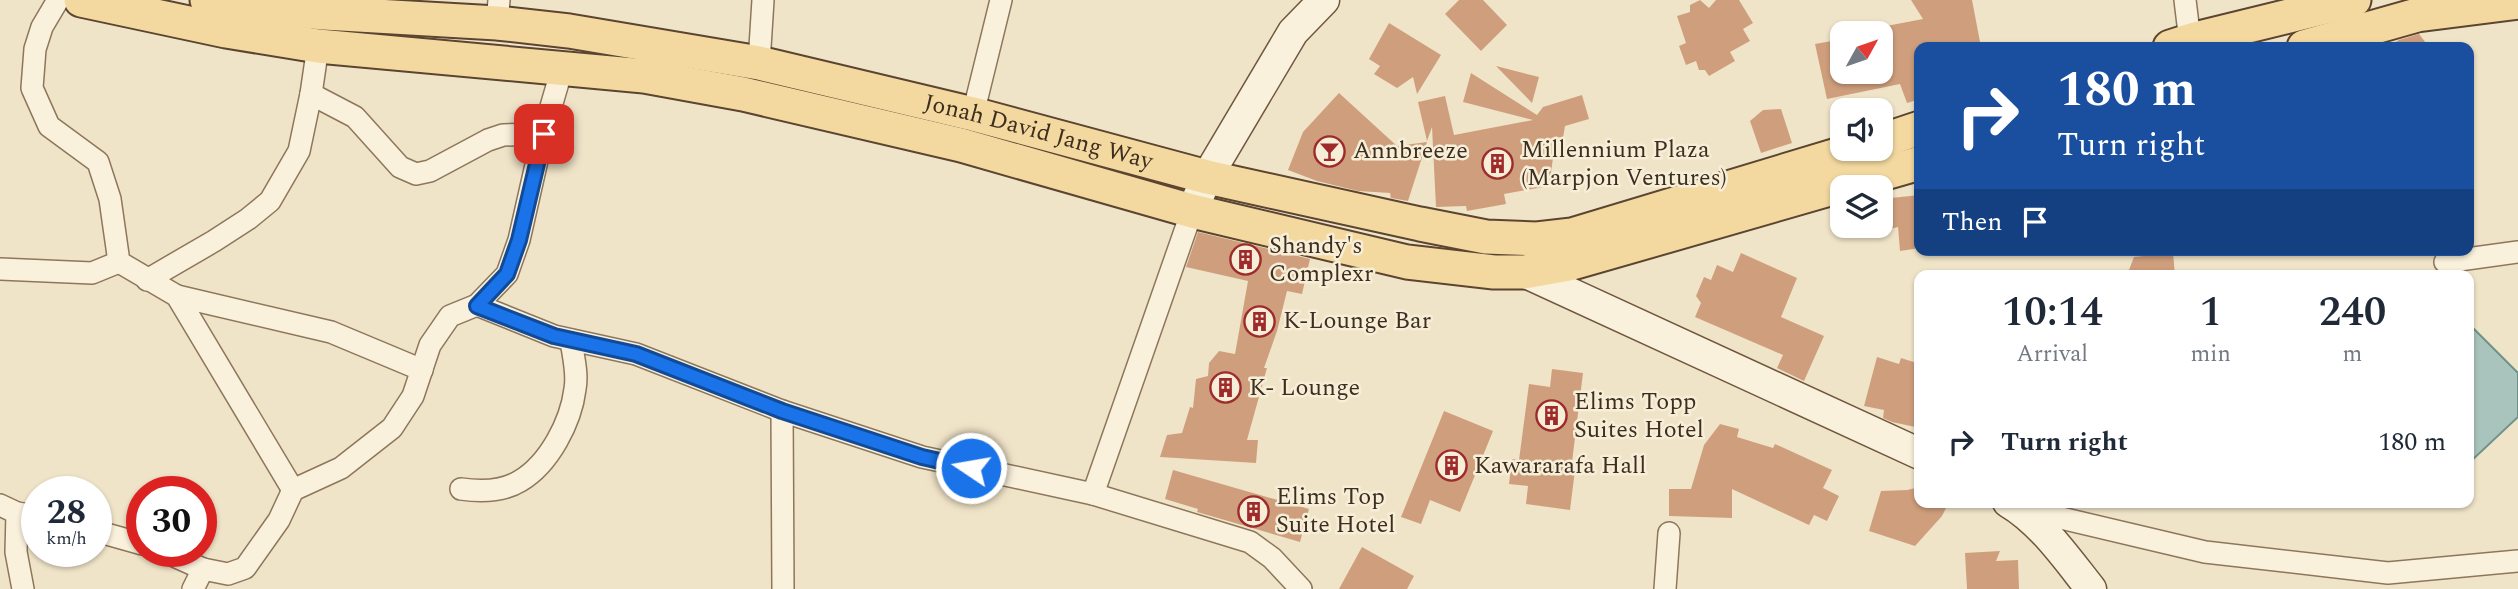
<!DOCTYPE html>
<html lang="en">
<head>
<meta charset="utf-8">
<style>
  :root { --surface:#fff; --page:#f2f2f3; --text:#1f2937; --muted:#747a83 }
  body { margin:0; font-family:Spectral,serif; background:var(--page); color:var(--text); height:100vh; display:flex; flex-direction:column; font-size:26px; white-space:nowrap }
  * { box-sizing:border-box; margin:0 }
  p { font-size:23px; color:var(--muted) }
  .icon { flex:none; width:38px; height:38px; fill:none; stroke:currentColor; stroke-width:2; stroke-linecap:round; stroke-linejoin:round }
  .map { position:relative; flex:1; overflow:hidden }
  .sheet { position:absolute; left:1914px; top:270px; width:560px; height:238px; display:flex; flex-direction:column; background:var(--surface); border-radius:14px; box-shadow:0 2px 5px #0004 }
  .sheet>* { flex:none }
  .guide { position:absolute; left:1914px; top:42px; width:560px; height:214px; border-radius:14px; box-shadow:0 2px 5px #0004; background:#1a4fa0; color:#fff; overflow:hidden }
  .needle { width:46px; rotate:50deg }
  .controls { position:absolute; left:1830px; top:21px; display:grid; gap:14px }
  .controls a { display:grid; place-items:center; width:63px; height:63px; border-radius:14px; background:var(--surface); box-shadow:0 2px 5px #0004; font-size:35px }
  .speed { position:absolute; left:21px; top:476px; display:flex; gap:14px; font-size:35px; font-weight:700; text-align:center }
  .speed>* { display:grid; place-content:center; width:91px; height:91px; border-radius:50%; background:var(--surface); box-shadow:0 2px 5px #0004; line-height:1 }
  .speed small { font-size:18px; font-weight:400 }
  .speed .limit { border:10px solid #d22; background:#fff; color:#111 }
  .pin { position:absolute; display:grid; place-items:center; width:60px; height:60px; color:#fff; margin:-30px; border-radius:14px; box-shadow:0 4px 10px #0006 }
  .me { position:absolute; width:77px; margin:-38px; rotate:282deg; stroke-linejoin:round; filter:drop-shadow(0 0 5px #0008) }
  .turn { display:flex; align-items:center; gap:24px; height:147px; padding:0 28px; font-size:32px }
  .turn .icon { width:91px; height:91px; stroke-width:2.5 }
  .turn b { display:block; font-size:49px; line-height:60px }
  .then { display:flex; align-items:center; height:66px; padding:0 28px; background:#0003; gap:14px; font-size:26px }
  .eta { display:flex; justify-content:space-evenly; align-items:center; height:119px; text-align:center }
  .eta b { font-size:42px; font-weight:600; line-height:49px }
  ul { padding:0; list-style:none }
  li { display:flex; align-items:center; gap:21px; height:105px; padding:0 28px }
  li div { flex:1 }
  li b { display:block; font-size:26px }
  li em { font-style:normal }
  .map>svg:first-child { display:block }
  .water { fill:#a9c4bc; stroke:#6f938a; stroke-width:2 }
  .building { fill:#cf9f7d }
  .lines { fill:none; stroke-linecap:round; stroke-linejoin:round }
  .street-casing { stroke:#8d765c; stroke-width:24 }
  .secondary-casing { stroke:#6f573f; stroke-width:33 }
  .primary-casing { stroke:#5b4430; stroke-width:37 }
  .street { stroke:#faf1dc; stroke-width:21 }
  .secondary { stroke:#faf1dc; stroke-width:30 }
  .primary { stroke:#f3d9a0; stroke-width:33 }
  .route-casing { stroke:#114b97; stroke-width:18 }
  .route { stroke:#1a73e8; stroke-width:12 }
  .labels { text-anchor:middle; dominant-baseline:central; stroke-width:5; stroke-linejoin:round; paint-order:stroke }
  .street-label { font-size:24px; fill:#3d2e20; stroke:#f7eed8 }
  .poi-label { font-size:24px; fill:#3d2e20; stroke:#f7eed8; text-anchor:start }
</style>
</head>
<body>
<div class="map">
<svg width="2518" height="589" viewBox="0 0 2518 589">
  <rect width="100%" height="100%" fill="#f0e4c8"/>
  <path class="water" d="M2469 324 2518 373V417L2469 463Z"/>
  <g class="building">
    <path d="M1459 0H1483L1507 25 1481 51 1445 14Z"/>
    <path d="M1700 0 1709 8 1716 0H1739L1753 23 1743 29 1750 41 1730 52 1735 61 1709 76 1705 70H1699L1696 61 1686 65 1679 46 1686 43 1677 16 1690 12V5Z"/>
    <path d="M1911 0H1972L1981 47H1920V99L1907 103 1900 84 1827 99 1815 44 1843 39V72H1881V27L1923 19Z"/>
    <path d="M1389 23 1441 55 1417 94 1413 77 1397 88 1374 74 1380 66 1369 59Z"/>
    <path d="M2419 34 2429 47H2389L2399 40Z"/>
    <path d="M1496 66 1539 77 1532 103Z"/>
    <path d="M1471 73 1537 115 1543 107 1582 95 1589 119 1565 126 1563 138 1556 137 1549 186 1504 194 1506 204 1467 211 1466 206 1436 207 1432 127 1427 141 1418 102 1445 96 1454 135 1533 120 1463 102Z"/>
    <path d="M1339 93 1397 146 1427 142 1408 201 1391 198 1390 193 1358 191 1317 181 1288 170 1303 132Z"/>
    <path d="M1781 109 1792 143 1761 153 1750 121 1763 110Z"/>
    <path d="M1920 195V248L1900 251 1898 227 1881 231V199Z"/>
    <path d="M1198 232 1310 259 1302 294 1287 291 1277 331 1264 368H1267L1247 440H1258L1256 463 1160 457 1167 435 1182 433 1190 407 1193 408 1196 379 1208 376 1209 363 1219 351 1235 354 1248 281 1186 267Z"/>
    <path d="M1741 253 1797 278 1781 317 1824 336 1804 381 1777 368 1783 355 1695 317 1701 303 1696 296 1704 277 1711 280 1717 265 1733 272Z"/>
    <path d="M2173 253 2175 275H2127L2134 257Z"/>
    <path d="M1877 357 1899 364 1901 358 1920 364V428L1892 422 1883 418 1884 410 1864 406Z"/>
    <path d="M1552 369 1583 373 1571 470H1575L1570 510 1526 504 1528 486 1509 484 1512 459 1519 460 1529 384 1550 387Z"/>
    <path d="M1444 411 1493 431 1460 512 1430 500 1421 524 1401 517Z"/>
    <path d="M1720 424 1739 429 1737 437 1773 448 1775 444 1832 470 1823 488 1839 496 1827 521 1814 515 1809 525 1732 489V518L1669 516V489H1691L1704 445Z"/>
    <path d="M1173 470 1309 509 1300 542 1197 512 1198 509 1165 499Z"/>
    <path d="M1920 487V502H1949L1942 516 1915 546 1869 531 1881 491 1907 490Z"/>
    <path d="M1362 547 1414 576 1407 589H1339Z"/>
    <path d="M2000 551 1996 561 2018 560 2019 589H1967L1965 553Z"/>
  </g>
  <g class="lines">
    <defs>
      <g id="street">
        <path d="M58 0 42 27 35 49 32 88 49 126 98 162 110 199 119 262 177 296 293 490"/>
        <path d="M2185 0 2190 41"/>
        <path d="M497 23 499 0"/>
        <path d="M759 63 763 0"/>
        <path d="M311 94 355 117 400 167 416 174 430 171 488 140 503 135 543 134"/>
        <path d="M973 114 1001 0"/>
        <path d="M2445 262 2518 252"/>
        <path d="M0 269 92 273 119 262"/>
        <path d="M147 280 214 241 248 219 270 201 299 151 311 94 318 46"/>
        <path d="M177 296 331 332 422 370"/>
        <path d="M477 305 554 336 636 354 782 411 922 457 1093 494 1250 542 1272 558 1301 589"/>
        <path d="M782 411 783 589"/>
        <path d="M461 489C481 492 502 492 520 481 549 464 571 422 575 389 578 373 573 356 571 340"/>
        <path d="M1093 494 1192 211"/>
        <path d="M0 505 17 513 37 516"/>
        <path d="M2023 509 2205 552 2388 573 2518 561"/>
        <path d="M17 513 16 552 23 589"/>
        <path d="M96 531 142 544"/>
        <path d="M163 551 203 569 228 574 245 568 279 520 293 490 341 468 392 428 413 396 430 345 450 316 477 305 507 274 519 240 543 134 562 69"/>
        <path d="M193 589 203 569"/>
        <path d="M1665 589 1669 533"/>
      </g>
      <g id="secondary">
        <path d="M1192 211 1207 177 1293 32 1324 0"/>
        <path d="M1524 272 1920 454"/>
        <path d="M2008 502C2042 522 2067 559 2091 589"/>
      </g>
      <g id="primary">
        <path d="M81 0 226 31 318 46 644 76 743 94 961 145 1192 211 1407 262 1494 272H1524L1569 264 1920 163"/>
        <path id="s1" d="M207 0 229 4 324 13 497 23 569 31 759 63 973 114 1207 177 1420 224 1486 237 1537 239 1572 235 1857 149"/>
        <path d="M2170 47 2195 39 2354 0"/>
        <path d="M2304 47 2417 15 2518 2"/>
        <path d="M1881 141 1920 128"/>
      </g>
    </defs>
    <use href="#street" class="street-casing"/>
    <use href="#secondary" class="secondary-casing"/>
    <use href="#primary" class="primary-casing"/>
    <use href="#street" class="street"/>
    <use href="#secondary" class="secondary"/>
    <use href="#primary" class="primary"/>
  </g>
  <g class="lines">
    <defs>
      <path id="route" d="M544 134 519 240 507 274 477 306 554 336 636 354 782 411 922 457 971 468"/>
    </defs>
    <use href="#route" class="route-casing"/>
    <use href="#route" class="route"/>
  </g>
  <defs>
    <symbol id="bar-ring" viewBox="-11 -11 22 22"><circle r="9.5" fill="#f7eed8" stroke="#9e2a2b" stroke-width="1.5"/><path d="M-6-5H6L.8 .8V4.5H3.5V6h-7V4.5H-.8V.8Z" fill="#9e2a2b"/></symbol>
    <symbol id="building-ring" viewBox="-11 -11 22 22"><circle r="9.5" fill="#f7eed8" stroke="#9e2a2b" stroke-width="1.5"/><path d="M-4-6H4V6H1V3H-1V6H-4ZM-2.5-4.3h1.7v1.8h-1.7ZM.8-4.3h1.7v1.8H.8ZM-2.5-1h1.7V.8h-1.7ZM.8-1h1.7V.8H.8Z" fill="#9e2a2b"/></symbol>
  </defs>
  <g fill-rule="evenodd">
    <use href="#bar-ring" x="1312" y="134" width="35" height="35"/>
    <use href="#building-ring" x="1480" y="146" width="35" height="35"/>
    <use href="#building-ring" x="1228" y="242" width="35" height="35"/>
    <use href="#building-ring" x="1242" y="304" width="35" height="35"/>
    <use href="#building-ring" x="1208" y="370" width="35" height="35"/>
    <use href="#building-ring" x="1534" y="398" width="35" height="35"/>
    <use href="#building-ring" x="1434" y="448" width="35" height="35"/>
    <use href="#building-ring" x="1236" y="494" width="35" height="35"/>
  </g>
  <g class="labels">
    <g class="street-label">
      <text stroke="none"><textPath href="#s1" startOffset="844">Jonah David Jang Way</textPath></text>
    </g>
    <g class="poi-label">
      <text x="1521" y="150">Millennium Plaza<tspan x="1521" dy="28">(Marpjon Ventures)</tspan></text>
      <text x="1353" y="151">Annbreeze</text>
      <text x="1269" y="246">Shandy's<tspan x="1269" dy="28">Complexr</tspan></text>
      <text x="1283" y="321">K-Lounge Bar</text>
      <text x="1249" y="388">K- Lounge</text>
      <text x="1574" y="402">Elims Topp<tspan x="1574" dy="28">Suites Hotel</tspan></text>
      <text x="1474" y="466">Kawararafa Hall</text>
      <text x="1276" y="497">Elims Top<tspan x="1276" dy="28">Suite Hotel</tspan></text>
    </g>
  </g>
</svg>
<div class="controls">
<a><svg class="needle" viewBox="-14 -14 28 28"><path d="M0-13l5 13h-10z" fill="#e53935"/><path d="M0 13l5-13h-10z" fill="#747a83"/></svg></a>
<a><svg class="icon" aria-label="sound" viewBox="0 0 24 24"><path d="M4 9h4l5-4v14l-5-4H4zM17 9q2 3 0 6"/></svg></a>
<a><svg class="icon" aria-label="layers" viewBox="0 0 24 24"><path d="M12 4l9 5-9 5-9-5zM3 14l9 5 9-5"/></svg></a>
</div>
<div class="speed"><div>28<small>km/h</small></div><div class="limit">30</div></div>
<div class="pin" style="left:544px;top:134px;background:#d93025"><svg class="icon" aria-label="arrive" viewBox="0 0 24 24"><path d="M6 21V4h12l-3 4 3 4H6"/></svg></div>
<svg class="me" style="left:971px;top:468px" viewBox="-20 -20 40 40"><circle r="17" fill="#1a73e8" stroke="#fff" stroke-width="3"/><path d="M0-11L8 9 0 5-8 9z" fill="#fff"/></svg>
<div class="guide">
<div class="turn"><svg class="icon" aria-label="right" viewBox="0 0 24 24"><path d="M7 20v-9h11M14 6l5 5-5 5"/></svg><div><b>180 m</b>Turn right</div></div>
<div class="then">Then<svg class="icon" aria-label="arrive" viewBox="0 0 24 24"><path d="M6 21V4h12l-3 4 3 4H6"/></svg></div>
</div>
<section class="sheet">
<div class="eta">
<div><b>10:14</b><p>Arrival</p></div>
<div><b>1</b><p>min</p></div>
<div><b>240</b><p>m</p></div>
</div>
<ul>
<li><svg class="icon" aria-label="right" viewBox="0 0 24 24"><path d="M7 20v-9h11M14 6l5 5-5 5"/></svg><div><b>Turn right</b></div><em>180 m</em></li>
</ul>
</section>
</div>
</body>
</html>
